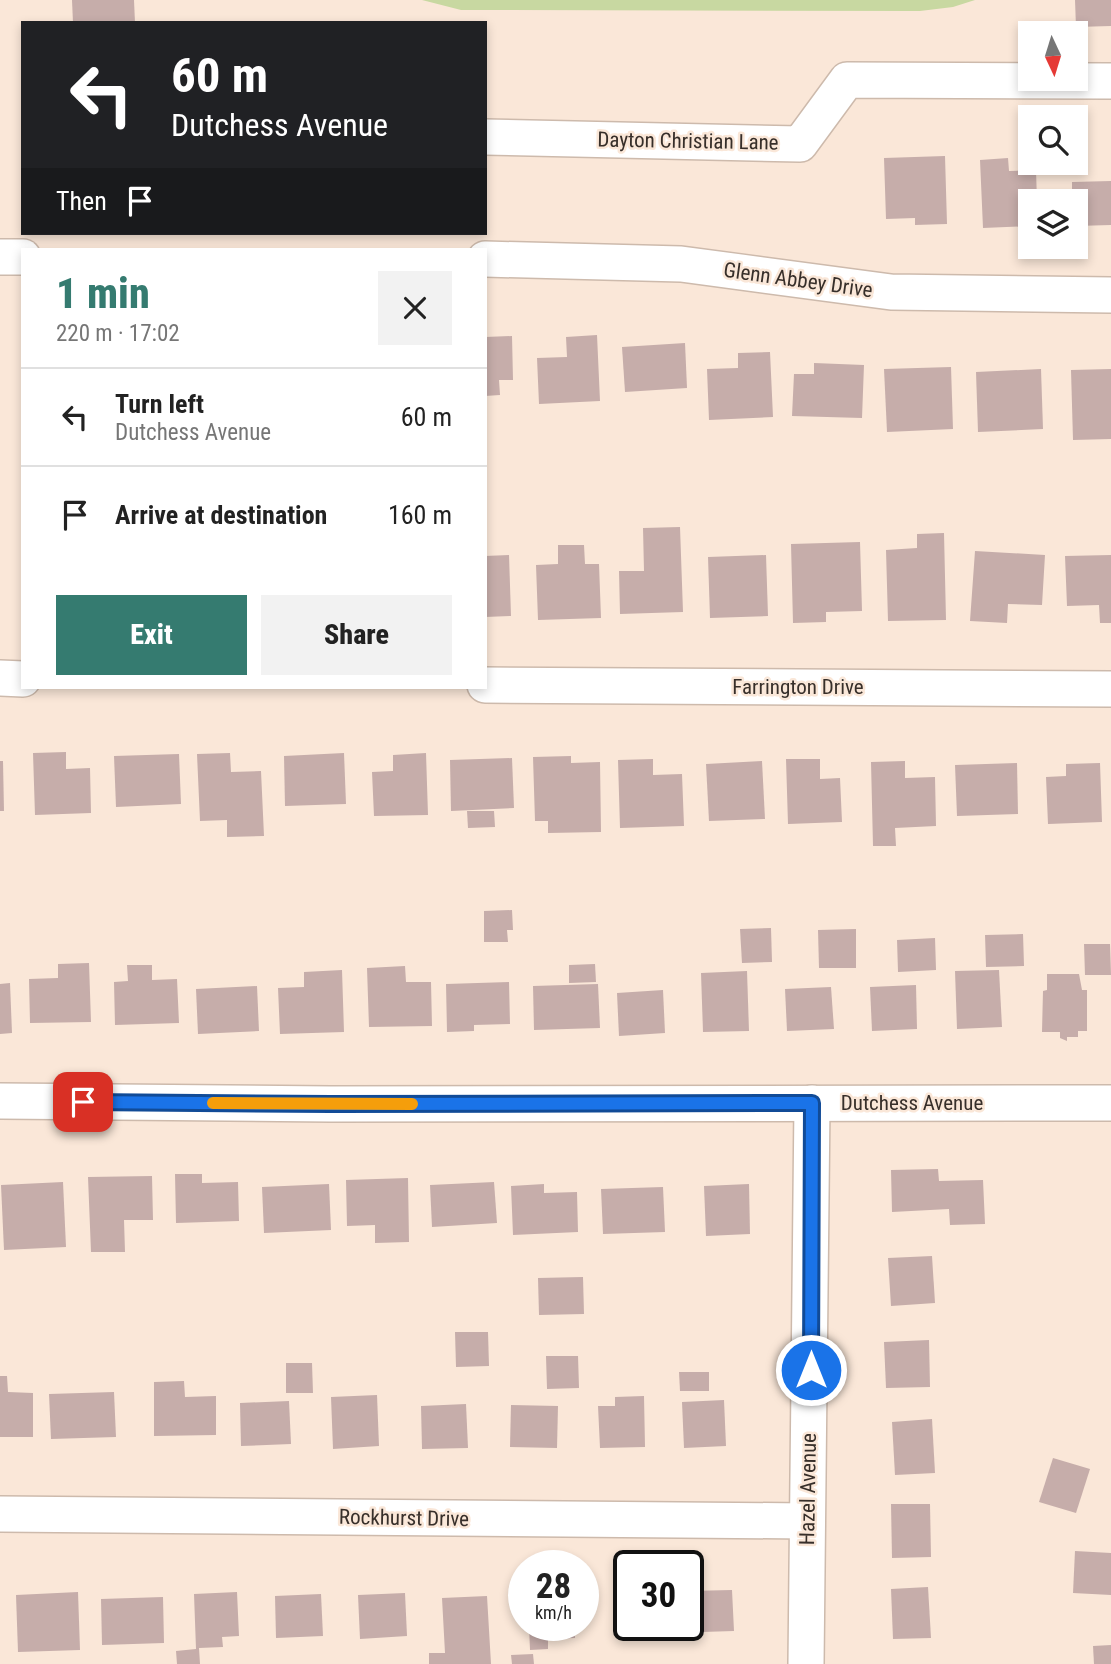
<!DOCTYPE html>
<html lang="en">
<head>
<meta charset="utf-8">
<style>
  :root { --surface:#fff; --page:#f2f2f2; --text:#222; --muted:#767676; --line:#e0e0e0; --accent:#357b70 }
  body { margin:0; font-family:"Roboto Condensed",sans-serif; background:var(--page); color:var(--text); height:100vh; display:flex; flex-direction:column; font-size:26px; white-space:nowrap }
  * { box-sizing:border-box; margin:0 }
  p { font-size:23px; color:var(--muted) }
  .icon { flex:none; width:38px; height:38px; fill:none; stroke:currentColor; stroke-width:2; stroke-linecap:round; stroke-linejoin:round }
  .map { position:relative; flex:1; overflow:hidden }
  .panel { position:absolute; left:21px; top:248px; width:466px; height:441px; display:flex; flex-direction:column; background:var(--surface); border-radius:0px; box-shadow:0 4px 10px #0003 }
  .panel>* { flex:none }
  .guide { position:absolute; left:21px; top:21px; width:466px; height:214px; border-radius:0px; box-shadow:0 4px 10px #0003; background:#202124; color:#fff; overflow:hidden }
  .needle { width:46px; rotate:176deg }
  .controls { position:absolute; left:1018px; top:21px; display:grid; gap:14px }
  .controls a { display:grid; place-items:center; width:70px; height:70px; border-radius:0px; background:var(--surface); box-shadow:0 4px 10px #0003; font-size:35px }
  .speed { position:absolute; left:508px; top:1550px; display:flex; gap:14px; font-size:35px; font-weight:700; text-align:center }
  .speed>* { display:grid; place-content:center; width:91px; height:91px; border-radius:50%; background:var(--surface); box-shadow:0 4px 10px #0003; line-height:1 }
  .speed small { font-size:18px; font-weight:400 }
  .speed .limit { border:4px solid #111; border-radius:10px; background:#fff; color:#111 }
  .pin { position:absolute; display:grid; place-items:center; width:60px; height:60px; color:#fff; margin:-30px; border-radius:14px; box-shadow:0 4px 10px #0006 }
  .me { position:absolute; width:77px; margin:-38px; rotate:0deg; stroke-linejoin:round; filter:drop-shadow(0 0 5px #0008) }
  .turn { display:flex; align-items:center; gap:24px; height:147px; padding:0 35px; font-size:32px }
  .turn .icon { width:91px; height:91px; stroke-width:2.5 }
  .turn b { display:block; font-size:49px; line-height:60px }
  .then { display:flex; align-items:center; height:66px; padding:0 35px; background:#0003; gap:14px; font-size:26px }
  .round { display:grid; place-items:center; flex:none; width:74px; height:74px; border-radius:0px; background:var(--page) }
  .headline { display:flex; align-items:center; justify-content:space-between; height:119px; padding:0 35px }
  h1 { font-size:42px; font-weight:800; line-height:52px; color:var(--accent) }
  .button { display:flex; gap:14px; margin-top:auto; padding:14px 35px }
  .button a { flex:1; height:80px; border-radius:0px; background:var(--accent); color:#fff; font-size:28px; font-weight:800; line-height:80px; text-align:center }
  .button a+a { background:var(--page); color:var(--text) }
  ul { padding:0; list-style:none }
  li { display:flex; align-items:center; gap:21px; height:98px; padding:0 35px; border-top:2px solid var(--line) }
  li div { flex:1 }
  li b { display:block; font-size:26px }
  li em { font-style:normal }
  .map>svg:first-child { display:block }
  .green { fill:#c8d8a1 }
  .building { fill:#c6adaa }
  .lines { fill:none; stroke-linecap:round; stroke-linejoin:round }
  .minor-casing { stroke:#cdbaac; stroke-width:38 }
  .minor { stroke:#fff; stroke-width:35 }
  .route-casing { stroke:#114b97; stroke-width:18 }
  .route { stroke:#1a73e8; stroke-width:12 }
  .slow { stroke:#f59e0b; stroke-width:12 }
  .labels { text-anchor:middle; dominant-baseline:central; stroke-width:5; stroke-linejoin:round; paint-order:stroke }
  .street-label { font-size:21px; fill:#372f2a; stroke:#fae7d8 }
</style>
</head>
<body>
<div class="map">
<svg width="1111" height="1664" viewBox="0 0 1111 1664">
  <rect width="100%" height="100%" fill="#fae7d8"/>
  <path class="green" d="M422 0H975L953 7 920 11 461 10Z"/>
  <g class="building">
    <path d="M72 0H134L135 23H73Z"/>
    <path d="M1075 0H1111V26L1076 27Z"/>
    <path d="M945 156 947 224 915 225V218L886 219 884 158Z"/>
    <path d="M1008 158 1009 171 1036 170 1037 201H1031V226L983 228 980 160Z"/>
    <path d="M1111 181V225L1076 226V201H1072V182Z"/>
    <path d="M597 335 600 401 539 404 537 358 567 357 566 337Z"/>
    <path d="M512 336 513 380H499L500 395 485 396V337Z"/>
    <path d="M685 343 687 388 625 392 622 347Z"/>
    <path d="M770 352 773 417 709 420 707 369 738 368V353Z"/>
    <path d="M814 363 864 365 862 418 792 416 794 374H814Z"/>
    <path d="M951 367 953 429 887 432 884 369Z"/>
    <path d="M1041 369 1043 429 978 432 976 372Z"/>
    <path d="M1111 369V439L1073 440 1071 370Z"/>
    <path d="M680 527 683 612 620 614 619 571H644L643 528Z"/>
    <path d="M944 533 946 620 888 621 886 550 917 548V534Z"/>
    <path d="M860 542 862 611 826 612V622L793 623 791 544Z"/>
    <path d="M558 545H584L585 564H599L601 618 538 620 536 565 558 564Z"/>
    <path d="M975 551 1045 555 1042 605 1008 604 1007 623 970 621Z"/>
    <path d="M509 555 511 616 485 617V556Z"/>
    <path d="M766 555 768 616 710 618 708 557Z"/>
    <path d="M1111 555V623H1100L1099 605 1067 606 1065 556Z"/>
    <path d="M66 752V769L90 768 91 813 35 815 33 753Z"/>
    <path d="M230 753 231 772 261 771 264 836 227 837V820L200 821 197 754Z"/>
    <path d="M344 753 346 804 285 806 284 756Z"/>
    <path d="M426 753 428 815 374 816 372 772 393 771V755Z"/>
    <path d="M179 754 181 804 116 807 114 756Z"/>
    <path d="M571 756V763L600 762 601 832 548 833V821H535L533 757Z"/>
    <path d="M512 758 514 808 451 811 450 760Z"/>
    <path d="M653 759V775L682 774 684 826 620 828 618 760Z"/>
    <path d="M786 759H820V779L840 778 842 822 788 824Z"/>
    <path d="M0 761H3L4 811H0Z"/>
    <path d="M762 761 765 819 709 821 706 764Z"/>
    <path d="M905 761V778L935 777 936 826 895 828 896 846H873L871 762Z"/>
    <path d="M1017 763 1018 814 957 816 955 765Z"/>
    <path d="M1100 763 1102 822 1048 824 1046 777 1066 776V764Z"/>
    <path d="M467 811H494L495 827 468 828Z"/>
    <path d="M512 910 513 930H507L508 942H484V911Z"/>
    <path d="M771 928 772 962 742 963 740 929Z"/>
    <path d="M856 929V968H819L818 930Z"/>
    <path d="M1023 934 1024 966 986 967 985 935Z"/>
    <path d="M935 938 936 970 898 972 897 940Z"/>
    <path d="M1084 944H1110L1111 975H1085Z"/>
    <path d="M89 963 91 1022 30 1023 29 979 58 978V964Z"/>
    <path d="M595 964 596 982 569 983V965Z"/>
    <path d="M127 965H152V980L177 979 179 1023 115 1025 114 982 128 981Z"/>
    <path d="M405 966 406 982H431L432 1026 369 1027 367 968Z"/>
    <path d="M342 970 344 1032 280 1034 278 988 304 987V972Z"/>
    <path d="M999 970 1002 1027 957 1029 955 971Z"/>
    <path d="M747 971 749 1031 703 1032 701 973Z"/>
    <path d="M1047 974H1079L1082 990H1087V1031H1078V1037H1067V1041L1060 1038V1032H1042L1043 991 1047 990Z"/>
    <path d="M509 982 510 1024 474 1025V1031L447 1032 446 984Z"/>
    <path d="M10 983 12 1033 0 1034V984Z"/>
    <path d="M598 984 600 1028 534 1030 533 986Z"/>
    <path d="M916 985 917 1029 872 1031 870 987Z"/>
    <path d="M257 986 259 1031 198 1034 196 989Z"/>
    <path d="M831 987 834 1029 787 1031 785 989Z"/>
    <path d="M663 990 665 1033 619 1036 617 993Z"/>
    <path d="M938 1169 939 1181 983 1180 985 1224 950 1225 949 1209 892 1212 891 1170Z"/>
    <path d="M175 1174H202V1183L238 1182 239 1221 176 1223Z"/>
    <path d="M152 1176 153 1220H124L125 1252H91L88 1177Z"/>
    <path d="M408 1178 409 1242 375 1243V1225L347 1226 346 1180Z"/>
    <path d="M63 1182 66 1247 4 1250 1 1185Z"/>
    <path d="M494 1182 497 1223 432 1227 430 1185Z"/>
    <path d="M329 1184 331 1230 264 1233 262 1187Z"/>
    <path d="M544 1184V1193L577 1192 578 1232 513 1235 511 1186Z"/>
    <path d="M749 1184 750 1234 706 1236 704 1186Z"/>
    <path d="M663 1187 665 1232 603 1234 601 1189Z"/>
    <path d="M932 1256 935 1303 891 1306 888 1258Z"/>
    <path d="M583 1277 584 1314 539 1315 538 1278Z"/>
    <path d="M455 1332H488L489 1366 456 1367Z"/>
    <path d="M929 1340 930 1387 886 1388 884 1342Z"/>
    <path d="M546 1356H578L579 1388 547 1389Z"/>
    <path d="M286 1363H312L313 1393H286Z"/>
    <path d="M679 1372H709V1391H680Z"/>
    <path d="M0 1376H7L8 1392 33 1393V1437H0Z"/>
    <path d="M184 1381 185 1397 216 1396V1435L154 1436V1382Z"/>
    <path d="M114 1392 116 1437 51 1439 49 1394Z"/>
    <path d="M377 1395 379 1446 333 1449 331 1397Z"/>
    <path d="M644 1396 645 1447 600 1448 598 1406H615V1397Z"/>
    <path d="M724 1400 726 1446 684 1448 682 1402Z"/>
    <path d="M289 1401 291 1444 241 1446 240 1403Z"/>
    <path d="M466 1404 468 1448 422 1449 421 1406Z"/>
    <path d="M511 1405 558 1406 557 1448 510 1447Z"/>
    <path d="M932 1419 935 1473 895 1475 892 1422Z"/>
    <path d="M1053 1458 1090 1469 1076 1513 1039 1502Z"/>
    <path d="M891 1504H930L931 1557 892 1558Z"/>
    <path d="M1075 1551 1111 1553V1595L1073 1593Z"/>
    <path d="M928 1587 931 1638 893 1639 891 1589Z"/>
    <path d="M732 1590 734 1631 670 1633V1639L637 1640 636 1626H688V1591Z"/>
    <path d="M78 1592 80 1650 18 1652 16 1595Z"/>
    <path d="M237 1592 239 1636 222 1637 223 1647 199 1648 200 1664H177L176 1651 196 1649 194 1594Z"/>
    <path d="M405 1593 407 1636 360 1639 358 1595Z"/>
    <path d="M321 1594 323 1636 276 1638 275 1596Z"/>
    <path d="M487 1596 491 1664H429V1653H445L442 1598Z"/>
    <path d="M163 1597 164 1643 102 1645 101 1599Z"/>
    <path d="M529 1626H575V1638L548 1639V1649L530 1650Z"/>
    <path d="M1111 1645V1664H1094L1093 1646Z"/>
    <path d="M533 1654 534 1664H512L511 1655Z"/>
  </g>
  <g class="lines">
    <defs>
      <g id="minor">
        <path d="M485 137 800 144 847 80 1111 81"/>
        <path d="M0 257H23"/>
        <path d="M485 259 681 264 891 292 1111 295"/>
        <path d="M0 678 23 679"/>
        <path d="M485 685 1111 689"/>
        <path d="M0 1101 331 1104 1111 1103"/>
        <path d="M0 1514 807 1521"/>
        <path d="M806 1664 812 1103"/>
      </g>
    </defs>
    <use href="#minor" class="minor-casing"/>
    <use href="#minor" class="minor"/>
  </g>
  <g class="lines">
    <defs>
      <path id="route" d="M83 1102 331 1104 812 1103 811 1370"/>
    </defs>
    <use href="#route" class="route-casing"/>
    <use href="#route" class="route"/>
    <path class="slow" d="M213 1103 412 1104"/>
  </g>
  <g class="labels">
    <g class="street-label">
      <text transform="translate(688 141) rotate(1)">Dayton Christian Lane</text>
      <text transform="translate(798 280) rotate(8)">Glenn Abbey Drive</text>
      <text x="798" y="687">Farrington Drive</text>
      <text x="912" y="1103">Dutchess Avenue</text>
      <text transform="translate(808 1489) rotate(-89)">Hazel Avenue</text>
      <text transform="translate(404 1518) rotate(1)">Rockhurst Drive</text>
    </g>
  </g>
</svg>
<div class="controls">
<a><svg class="needle" viewBox="-14 -14 28 28"><path d="M0-13l5 13h-10z" fill="#e53935"/><path d="M0 13l5-13h-10z" fill="#767676"/></svg></a>
<a><svg class="icon" aria-label="search" viewBox="0 0 24 24"><circle cx="10" cy="10" r="6"/><path d="M15 15l6 6"/></svg></a>
<a><svg class="icon" aria-label="layers" viewBox="0 0 24 24"><path d="M12 4l9 5-9 5-9-5zM3 14l9 5 9-5"/></svg></a>
</div>
<div class="speed"><div>28<small>km/h</small></div><div class="limit">30</div></div>
<div class="pin" style="left:83px;top:1102px;background:#d93025"><svg class="icon" aria-label="arrive" viewBox="0 0 24 24"><path d="M6 21V4h12l-3 4 3 4H6"/></svg></div>
<svg class="me" style="left:811px;top:1370px" viewBox="-20 -20 40 40"><circle r="17" fill="#1a73e8" stroke="#fff" stroke-width="3"/><path d="M0-11L8 9 0 5-8 9z" fill="#fff"/></svg>
<div class="guide">
<div class="turn"><svg class="icon" aria-label="left" viewBox="0 0 24 24"><path d="M17 20v-9H6M10 6l-5 5 5 5"/></svg><div><b>60 m</b>Dutchess Avenue</div></div>
<div class="then">Then<svg class="icon" aria-label="arrive" viewBox="0 0 24 24"><path d="M6 21V4h12l-3 4 3 4H6"/></svg></div>
</div>
<section class="panel">
<div class="headline"><div><h1>1 min</h1><p>220 m · 17:02</p></div><a class="round"><svg class="icon" aria-label="close" viewBox="0 0 24 24"><path d="M6 6l12 12M18 6L6 18"/></svg></a></div>
<ul>
<li><svg class="icon" aria-label="left" viewBox="0 0 24 24"><path d="M17 20v-9H6M10 6l-5 5 5 5"/></svg><div><b>Turn left</b><p>Dutchess Avenue</p></div><em>60 m</em></li>
<li><svg class="icon" aria-label="arrive" viewBox="0 0 24 24"><path d="M6 21V4h12l-3 4 3 4H6"/></svg><div><b>Arrive at destination</b></div><em>160 m</em></li>
</ul>
<div class="button"><a>Exit</a><a>Share</a></div>
</section>
</div>
</body>
</html>
